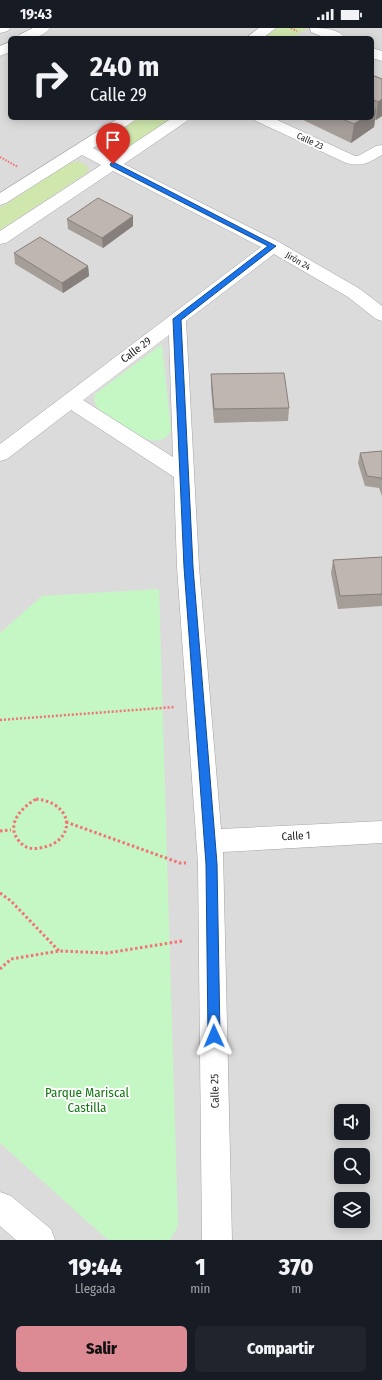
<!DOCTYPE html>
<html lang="es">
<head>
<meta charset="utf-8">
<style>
  :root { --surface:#171b24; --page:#20242c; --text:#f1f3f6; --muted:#9ea1a6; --accent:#dc8a94 }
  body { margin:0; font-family:"Fira Sans Condensed",sans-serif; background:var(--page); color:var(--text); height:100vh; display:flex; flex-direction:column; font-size:15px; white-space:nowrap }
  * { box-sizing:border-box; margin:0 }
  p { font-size:13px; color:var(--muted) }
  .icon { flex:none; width:22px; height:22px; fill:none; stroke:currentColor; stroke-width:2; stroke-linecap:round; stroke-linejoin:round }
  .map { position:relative; height:1212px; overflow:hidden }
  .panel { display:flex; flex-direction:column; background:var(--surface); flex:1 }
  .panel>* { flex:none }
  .top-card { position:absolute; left:8px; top:8px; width:366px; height:84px; border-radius:6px; box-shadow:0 2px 10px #0003; background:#171b24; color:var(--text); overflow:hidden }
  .tools { position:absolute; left:334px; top:1076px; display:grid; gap:8px }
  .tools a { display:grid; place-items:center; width:36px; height:36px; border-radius:6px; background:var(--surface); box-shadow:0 2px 10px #0003; font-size:20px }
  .pin { position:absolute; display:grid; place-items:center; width:34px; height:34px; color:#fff; margin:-41px -17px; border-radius:50% 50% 50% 0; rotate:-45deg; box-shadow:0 0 4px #0007 }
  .pin .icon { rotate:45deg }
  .me { position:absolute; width:44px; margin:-22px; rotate:359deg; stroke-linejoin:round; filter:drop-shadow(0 0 3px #0008) }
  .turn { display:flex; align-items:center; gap:14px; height:84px; padding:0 16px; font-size:18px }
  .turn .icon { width:52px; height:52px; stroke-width:2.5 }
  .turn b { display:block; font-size:28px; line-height:34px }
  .eta { display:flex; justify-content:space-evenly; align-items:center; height:68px; text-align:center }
  .eta b { font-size:24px; font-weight:800; line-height:28px }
  .button { display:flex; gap:8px; margin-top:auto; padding:8px 16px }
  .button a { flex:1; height:46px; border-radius:6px; background:var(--accent); color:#111; font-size:16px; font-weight:800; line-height:46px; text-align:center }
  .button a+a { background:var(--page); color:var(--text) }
  .status { display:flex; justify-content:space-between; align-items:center; height:28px; padding:0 20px; background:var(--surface); direction:ltr }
  .status svg { height:11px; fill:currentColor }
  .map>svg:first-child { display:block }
  .residential { fill:#dcdbdb; fill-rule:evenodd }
  .grass { fill:#cfe7ad }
  .park { fill:#c5f7c4 }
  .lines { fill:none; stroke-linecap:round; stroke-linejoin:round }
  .minor-casing { stroke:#a2a2a2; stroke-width:1 }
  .path-far2 { stroke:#f37272; stroke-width:2; stroke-dasharray:1.5 1.5; stroke-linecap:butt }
  .path-far1 { stroke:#f37272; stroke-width:2.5; stroke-dasharray:2 2; stroke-linecap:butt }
  .path { stroke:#f37272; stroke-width:3; stroke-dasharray:2.5 2.5; stroke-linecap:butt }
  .minor { fill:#fff; fill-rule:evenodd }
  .wall { fill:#a49d98 }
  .shaded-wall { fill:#867f7c }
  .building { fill:#bfb6b1; stroke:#867f7c }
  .route { fill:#1a73e8; stroke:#114b97 }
  .labels { text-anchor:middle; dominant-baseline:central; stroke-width:4; stroke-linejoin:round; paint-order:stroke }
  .far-street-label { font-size:9px; fill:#1e1e1e; stroke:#fff }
  .street-label { font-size:11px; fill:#1e1e1e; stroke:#fff }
  .near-park-label { font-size:13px; fill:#127811; stroke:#fff }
</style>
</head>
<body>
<div class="status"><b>19:43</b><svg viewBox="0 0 49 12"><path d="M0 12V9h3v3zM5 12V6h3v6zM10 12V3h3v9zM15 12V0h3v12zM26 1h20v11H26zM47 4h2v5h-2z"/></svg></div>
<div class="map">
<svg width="382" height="1212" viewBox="0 0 382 1212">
  <rect width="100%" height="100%" fill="#efeae5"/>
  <path class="residential" d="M0 0H382V1212H0ZM10 10H372V90H10ZM341 1083H363V1105H341ZM341 1127H363V1149H341ZM341 1171H363V1193H341Z"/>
  <g class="grass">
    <path d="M277 0H308L292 10H262Z"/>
    <path d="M136 90H172L122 123 111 122 103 118 101 112Z"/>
    <path d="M78 133 88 138 87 145 0 202V180L68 136Z"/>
  </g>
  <g class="park">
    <path d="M162 316 171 403C159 423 137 407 123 399 114 394 104 388 98 380 94 375 94 372 95 366Z"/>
    <path d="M159 561 178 1198 170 1212H108L0 1115V605L42 568Z"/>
  </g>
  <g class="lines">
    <defs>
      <g id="minor">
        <path d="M0 0H10L8 3 0 5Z"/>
        <path d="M33 0H50C42 11 29 10 17 10L19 7Z"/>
        <path d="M259 0H276L263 10H246Z"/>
        <path d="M310 0C321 0 338 0 345 10H326L311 4Z"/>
        <path d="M10 14V24L0 28V18Z"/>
        <path d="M372 20 382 23V33L372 30Z"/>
        <path d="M119 90H137L134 93 93 120 112 130 172 90H190L187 93 124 136 279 214 360 261 382 278V293L376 291 348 269 274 226 186 293 199 539 221 801 382 793V815L223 824 232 1212H202L198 836 177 539 174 449 71 382 7 431 0 433V416L261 219 113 143 6 215 0 216V203L101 137 82 127 6 175 0 177V165ZM169 307 173 429 83 372Z"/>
        <path d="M253 90H273L355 128H358L376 118 382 117V127C368 135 363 139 346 135L256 93Z"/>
        <path d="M0 1164 11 1168 51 1201 55 1212H16L0 1198Z"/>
      </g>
    </defs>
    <use href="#minor" class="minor-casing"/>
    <g class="path-far2">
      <path d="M291 0 297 3"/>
      <path d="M0 129 18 139"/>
    </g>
    <path class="path-far1" d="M0 692 175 679"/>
    <g class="path">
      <path d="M36 771C75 775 77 814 40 820 34 821 28 821 23 817 3 800 19 781 36 771Z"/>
      <path d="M66 794 180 835H186"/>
      <path d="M0 803 11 802"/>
      <path d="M0 865 11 873 59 923"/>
      <path d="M0 941 11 931 59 923 107 925 182 913"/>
    </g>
    <use href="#minor" class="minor"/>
  </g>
  <g class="wall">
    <path d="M372 47 382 51V88L376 92H375L374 99 351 115 299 90H372Z"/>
    <path d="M67 191 133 198 103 220 68 201Z"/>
    <path d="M14 225 88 238 89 248 63 265 15 236Z"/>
    <path d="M211 346 289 380 288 393 214 395 211 360Z"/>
    <path d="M382 423V468L379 460 365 458 358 435 360 425Z"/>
    <path d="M382 529V578L338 581 331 545 333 532Z"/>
  </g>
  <g class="shaded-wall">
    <path d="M382 71V88L376 92 378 74Z"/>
    <path d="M375 72 373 83 376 81 374 99 351 115 354 96 363 90H372V74Z"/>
    <path d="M133 188V198L103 220 102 210Z"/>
    <path d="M88 238 89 248 63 265 62 255Z"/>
  </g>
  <g class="building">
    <path d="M372 47 382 51V71L378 74 375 72 372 74Z"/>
    <path d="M372 79 376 81 372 84Z"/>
    <path d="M340 90H363L354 96Z"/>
    <path d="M98 170 133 188 102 210 67 191Z"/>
    <path d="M40 209 88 238 62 255 14 225Z"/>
    <path d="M284 345 289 380 214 381 211 346Z"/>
    <path d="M382 423V452L381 450 367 448 360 425Z"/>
    <path d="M382 529V566L340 568 333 532Z"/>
  </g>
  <path class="route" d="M113 134 276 218 181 292 193 539 217 836 220 1008 218 1012 214 1014 210 1012 208 1008 206 836 184 539 173 291 268 218 111 138 110 136Z"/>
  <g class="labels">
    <g class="far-street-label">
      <text transform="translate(310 113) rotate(25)">Calle 23</text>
      <text transform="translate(298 233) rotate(30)">Jirón 24</text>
    </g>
    <g class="street-label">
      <text transform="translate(136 322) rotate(-37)">Calle 29</text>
      <text transform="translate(296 808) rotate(-3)">Calle 1</text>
      <text transform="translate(215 1063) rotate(-91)">Calle 25</text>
    </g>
    <g class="near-park-label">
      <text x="87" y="1064">Parque Mariscal<tspan x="87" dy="15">Castilla</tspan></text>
    </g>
  </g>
</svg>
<div class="tools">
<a><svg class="icon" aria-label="sound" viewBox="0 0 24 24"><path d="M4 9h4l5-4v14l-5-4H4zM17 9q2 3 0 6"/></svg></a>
<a><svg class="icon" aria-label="search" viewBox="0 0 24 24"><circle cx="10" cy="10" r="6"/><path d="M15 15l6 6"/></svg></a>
<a><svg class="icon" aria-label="layers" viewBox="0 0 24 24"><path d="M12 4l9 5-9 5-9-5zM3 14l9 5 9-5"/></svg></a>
</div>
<div class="pin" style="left:113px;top:136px;background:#d93025"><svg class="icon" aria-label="arrive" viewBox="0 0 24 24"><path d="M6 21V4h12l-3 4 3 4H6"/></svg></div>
<svg class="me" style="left:214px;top:1008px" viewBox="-20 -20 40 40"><path d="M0-17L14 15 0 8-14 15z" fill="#1a73e8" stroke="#fff" stroke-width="4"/></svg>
<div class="top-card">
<div class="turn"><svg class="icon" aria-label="right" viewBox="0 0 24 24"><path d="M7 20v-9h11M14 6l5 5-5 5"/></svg><div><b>240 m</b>Calle 29</div></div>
</div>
</div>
<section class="panel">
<div class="eta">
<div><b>19:44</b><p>Llegada</p></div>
<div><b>1</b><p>min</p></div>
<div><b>370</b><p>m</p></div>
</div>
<div class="button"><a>Salir</a><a>Compartir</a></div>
</section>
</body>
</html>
